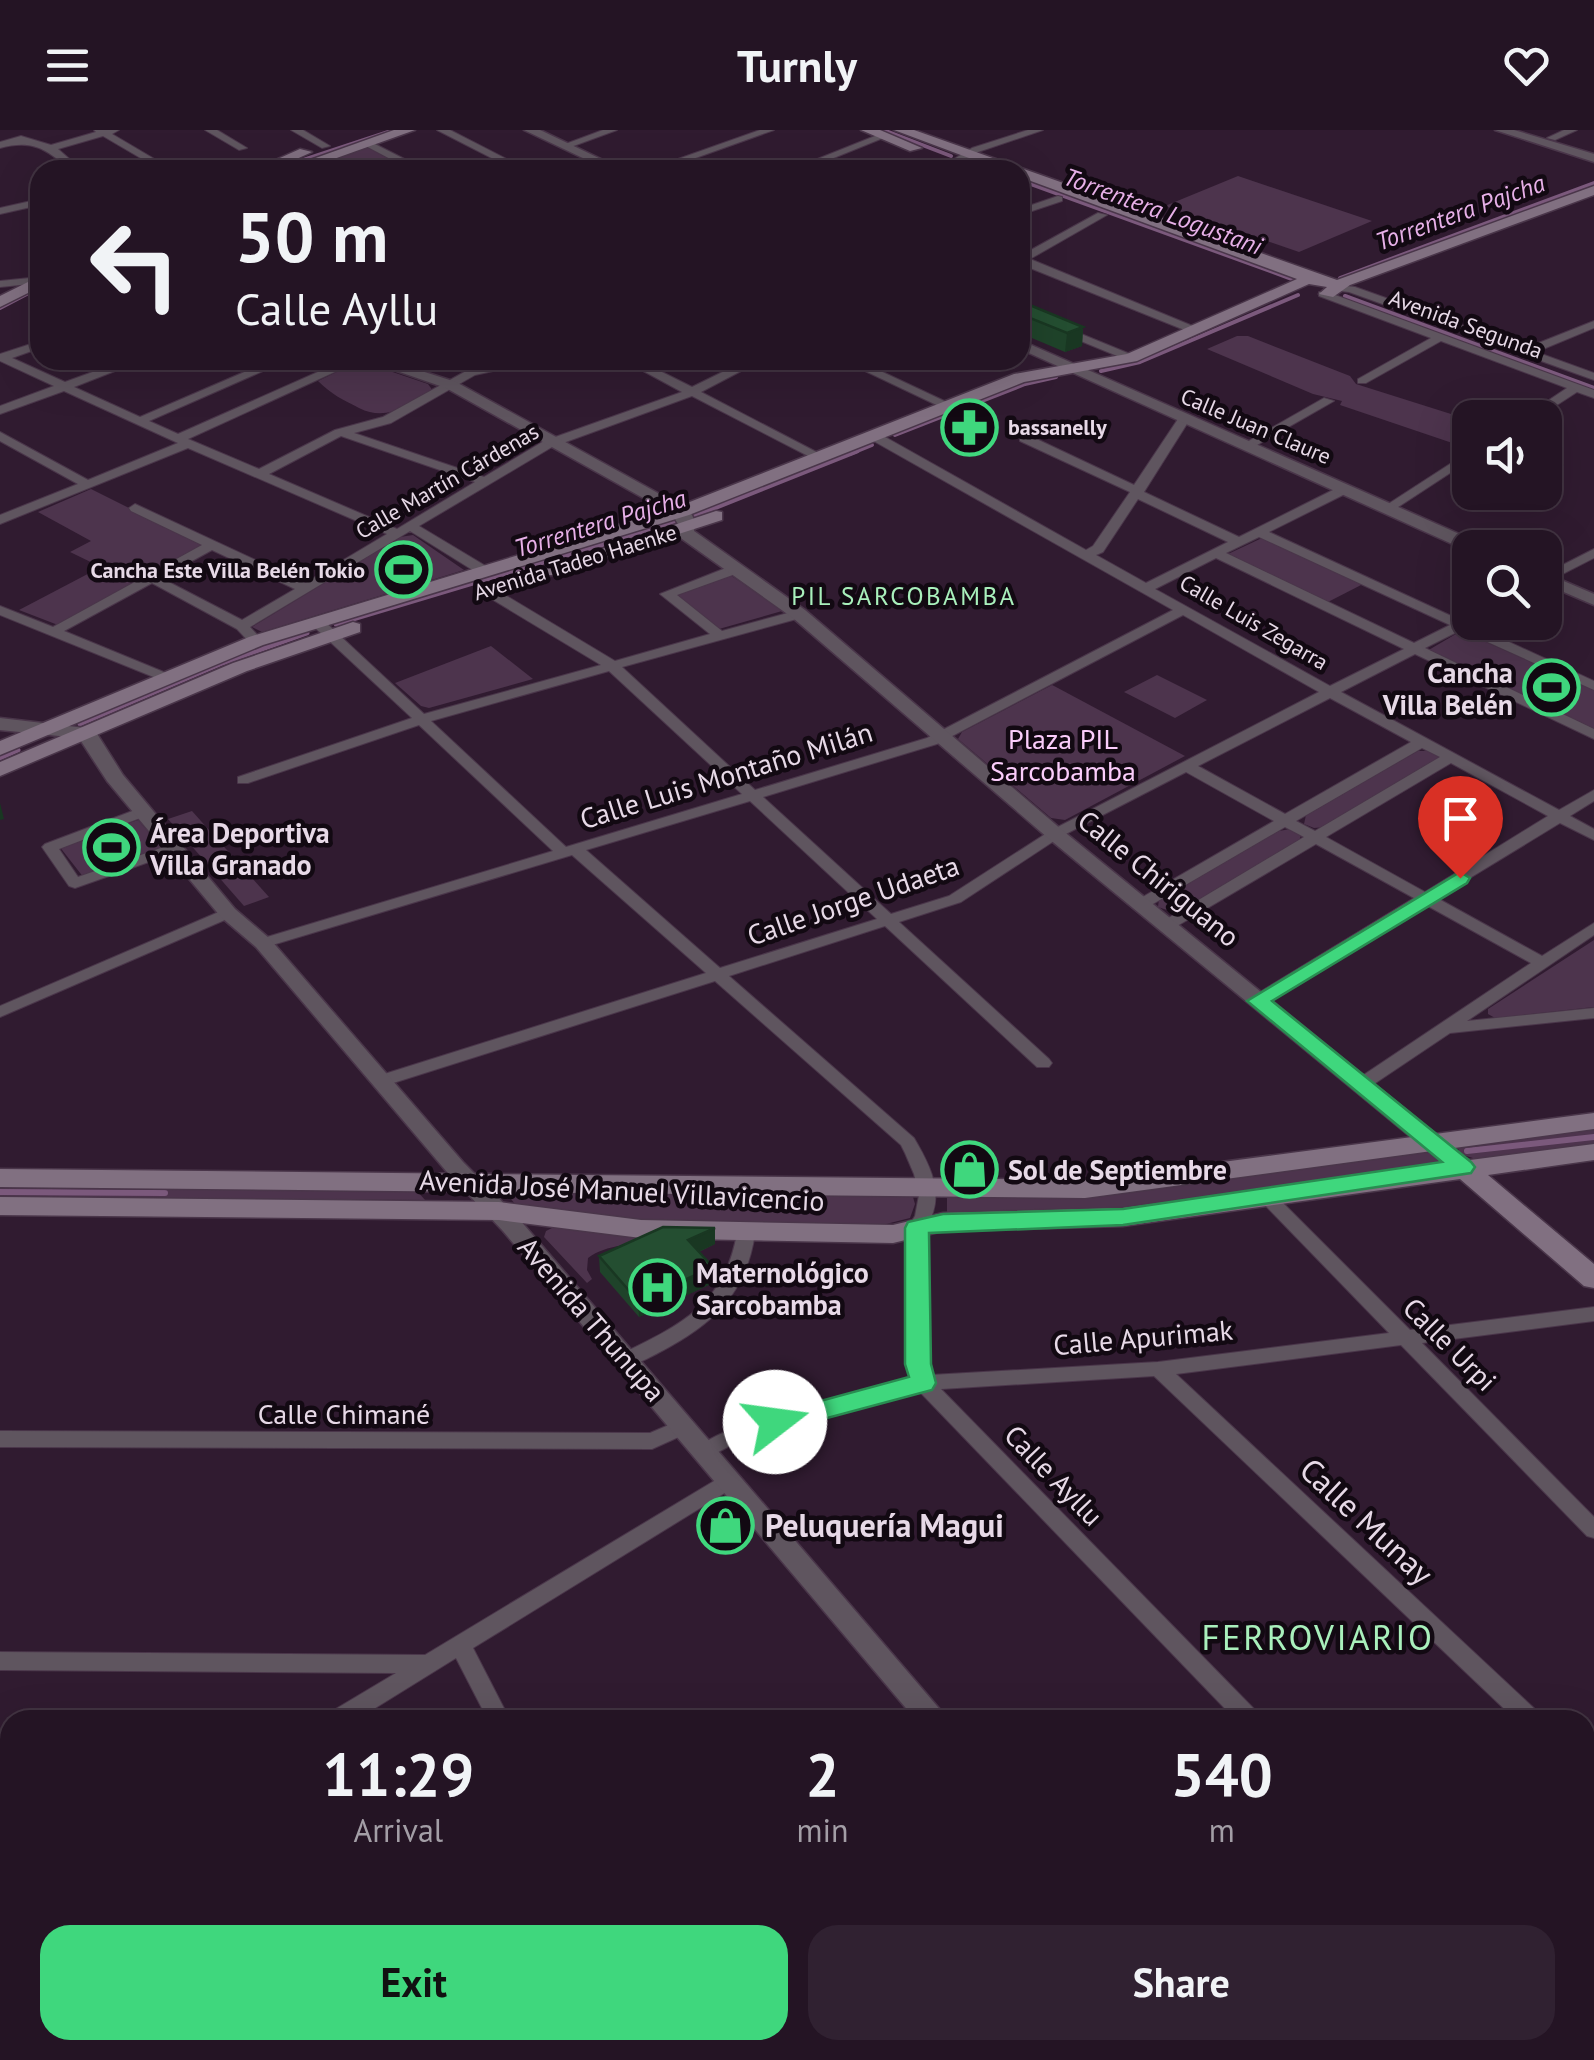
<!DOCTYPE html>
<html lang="en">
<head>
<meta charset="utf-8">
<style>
  :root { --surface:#241424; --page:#302131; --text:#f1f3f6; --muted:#a39ea6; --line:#413341; --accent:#3fd77d }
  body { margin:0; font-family:"PT Sans",sans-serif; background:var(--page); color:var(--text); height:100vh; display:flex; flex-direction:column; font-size:38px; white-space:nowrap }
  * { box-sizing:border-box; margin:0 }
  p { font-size:32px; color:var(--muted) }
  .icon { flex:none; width:55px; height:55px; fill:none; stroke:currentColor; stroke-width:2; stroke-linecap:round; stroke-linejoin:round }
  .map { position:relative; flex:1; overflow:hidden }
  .drawer { position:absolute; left:0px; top:1580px; width:1595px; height:350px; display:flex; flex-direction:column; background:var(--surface); border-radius:30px 30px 0 0; box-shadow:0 10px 40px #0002,0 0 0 2px var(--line) }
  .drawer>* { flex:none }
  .banner { position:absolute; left:30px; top:30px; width:1000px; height:210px; border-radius:30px; box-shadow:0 10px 40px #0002,0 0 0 2px var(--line); background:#241424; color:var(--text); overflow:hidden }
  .fabs { position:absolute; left:1452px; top:270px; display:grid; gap:20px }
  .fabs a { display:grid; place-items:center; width:110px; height:110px; border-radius:20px; background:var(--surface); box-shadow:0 10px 40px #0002,0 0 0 2px var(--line); font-size:50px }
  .pin { position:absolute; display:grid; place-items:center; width:85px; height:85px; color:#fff; margin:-102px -42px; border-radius:50% 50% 50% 0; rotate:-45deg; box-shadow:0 0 10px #0007 }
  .pin .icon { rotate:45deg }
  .me { position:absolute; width:110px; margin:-55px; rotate:75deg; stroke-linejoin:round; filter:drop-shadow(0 0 8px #0008) }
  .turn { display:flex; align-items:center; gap:35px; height:210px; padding:0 40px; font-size:45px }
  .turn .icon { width:130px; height:130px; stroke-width:2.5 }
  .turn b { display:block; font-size:70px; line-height:85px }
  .eta { display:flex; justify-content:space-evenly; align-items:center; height:170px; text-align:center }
  .eta b { font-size:60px; font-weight:600; line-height:70px }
  .cta { display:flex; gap:20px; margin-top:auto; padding:20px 40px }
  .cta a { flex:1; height:115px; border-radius:30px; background:var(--accent); color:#111; font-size:40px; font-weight:600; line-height:115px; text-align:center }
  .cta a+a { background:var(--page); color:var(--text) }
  header { display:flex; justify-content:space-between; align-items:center; height:130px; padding:0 40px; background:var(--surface); font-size:45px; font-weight:600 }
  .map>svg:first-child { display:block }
  .green { fill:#4d344d }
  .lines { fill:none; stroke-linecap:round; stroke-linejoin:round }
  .stream-far2 { stroke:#7b597c; stroke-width:4 }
  .stream-far1 { stroke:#7b597c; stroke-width:5 }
  .stream { stroke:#7b597c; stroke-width:6 }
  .minor-casing { stroke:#4a364a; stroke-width:2 }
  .tertiary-casing { stroke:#4a364a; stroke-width:3 }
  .secondary-casing { stroke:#4a364a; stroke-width:3 }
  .minor { fill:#5f555f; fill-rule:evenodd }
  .tertiary { fill:#5f555f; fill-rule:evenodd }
  .secondary { fill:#817081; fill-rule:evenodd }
  .wall { fill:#1f432a }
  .shaded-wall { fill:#193722 }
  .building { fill:#244e31; stroke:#193722; stroke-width:2.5 }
  .route { fill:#3fd77d; stroke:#298c51; stroke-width:2.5 }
  .labels { text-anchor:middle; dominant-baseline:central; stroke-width:9; stroke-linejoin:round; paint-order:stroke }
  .far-street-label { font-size:22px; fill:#e7d9e7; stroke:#120912 }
  .far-poi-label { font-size:22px; font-weight:bold; fill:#e7d9e7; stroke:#120912; text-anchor:start }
  .far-water-label { font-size:25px; font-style:italic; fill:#e7b0e8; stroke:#120912 }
  .far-neighbourhood-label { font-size:25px; letter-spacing:2.5px; fill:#a9f0bc; stroke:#120912 }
  .poi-label { font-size:28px; font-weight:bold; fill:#e7d9e7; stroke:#120912; text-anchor:start }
  .park-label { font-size:28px; fill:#fbcdfb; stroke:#120912 }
  .street-label { font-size:28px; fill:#e7d9e7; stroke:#120912 }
  .near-street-label { font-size:32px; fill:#e7d9e7; stroke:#120912 }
  .near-poi-label { font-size:32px; font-weight:bold; fill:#e7d9e7; stroke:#120912; text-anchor:start }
  .near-neighbourhood-label { font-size:35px; letter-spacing:2.5px; fill:#a9f0bc; stroke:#120912 }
</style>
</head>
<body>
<header><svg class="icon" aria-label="menu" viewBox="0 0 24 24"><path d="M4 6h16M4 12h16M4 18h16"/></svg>Turnly<svg class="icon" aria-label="heart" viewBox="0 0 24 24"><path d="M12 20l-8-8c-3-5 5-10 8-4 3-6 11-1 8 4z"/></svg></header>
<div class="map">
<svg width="1594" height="1930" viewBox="0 0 1594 1930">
  <rect width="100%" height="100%" fill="#301b30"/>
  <g class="green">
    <path d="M368 17 410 40H315L309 37Z"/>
    <path d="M1238 46 1372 91 1299 122 1165 76Z"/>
    <path d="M1237 206H1248L1350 246 1356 254 1470 290V319L1340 275 1342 271 1313 264 1207 219Z"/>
    <path d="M369 234 428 254 433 261C407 275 387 292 359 278 342 269 332 265 318 251L351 235Z"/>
    <path d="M91 359 203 415 58 495 19 480 101 437 70 422 91 411 38 382Z"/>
    <path d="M413 405 464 440 262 502 252 497 400 407Z"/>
    <path d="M1262 408 1365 453 1326 473 1228 424Z"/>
    <path d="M730 445 780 478 782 481 719 499 675 465Z"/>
    <path d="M1461 501 1594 560V601L1427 521Z"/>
    <path d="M491 516 533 549 429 578 421 576 395 553Z"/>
    <path d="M1157 545 1207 570 1175 588 1124 562Z"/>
    <path d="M1052 555 1056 557 1185 626 1065 690 1051 688 958 609 962 602Z"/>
    <path d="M1418 621H1432L1441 629 1326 697 1314 698 1304 694 1306 685Z"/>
    <path d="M192 681 269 767 244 776 168 689Z"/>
    <path d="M138 690 164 720 84 748 59 716Z"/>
    <path d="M1290 699 1301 705 1299 712 1181 780 1173 782 1158 777 1159 769 1279 701Z"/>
    <path d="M1594 810V877L1495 888 1488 884V879Z"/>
    <path d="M1594 998V1015L1476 1029 1460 1024 1457 1015Z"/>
    <path d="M1425 1018 1443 1033 1111 1081 947 1082V1066L1113 1065Z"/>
    <path d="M0 1056 407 1059 418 1062 425 1070 0 1067Z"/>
    <path d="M505 1057 913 1067 915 1074 910 1088 874 1097 652 1091 516 1075 504 1061Z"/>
    <path d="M556 1096 648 1104C634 1118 607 1113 588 1128L587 1140 592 1149 587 1153 544 1107 546 1101Z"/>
  </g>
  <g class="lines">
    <g class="stream-far2">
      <path d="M883 0 951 26"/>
      <path d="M965 31 990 40"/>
      <path d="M273 40 394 0"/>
      <path d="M1020 50 1292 149"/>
      <path d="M1340 148 1594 53"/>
      <path d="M1345 166 1594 258"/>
      <path d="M0 178 40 157"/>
      <path d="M1101 241 1140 232 1298 165"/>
      <path d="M895 305 1025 254 1056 247"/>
      <path d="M850 324 872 315"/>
    </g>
    <g class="stream-far1">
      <path d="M336 494 684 390 857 321"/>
      <path d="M80 594 220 534 307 503"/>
      <path d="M0 628 18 620"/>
    </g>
    <g class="stream">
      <path d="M1467 1021 1594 1007"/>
      <path d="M0 1062 165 1063"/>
    </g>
    <defs>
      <g id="minor">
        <path d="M94 0H119L112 4 173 40H161L103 6 58 19 82 40H71C46 19 33 9 0 18V12L21 6 51 15 96 2Z"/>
        <path d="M205 0H217L247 18 239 20Z"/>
        <path d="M291 0H303L330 16 322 18Z"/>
        <path d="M437 0H450L528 40H515Z"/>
        <path d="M603 0H617L568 18 560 16Z"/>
        <path d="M760 0H774L662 40H647Z"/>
        <path d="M1028 0H1043L978 22 948 40H936L972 18Z"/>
        <path d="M1564 0H1577L1555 10 1547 8Z"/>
        <path d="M880 4 888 6 804 40H790Z"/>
        <path d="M367 10 422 38 423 40H411L364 15 362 13Z"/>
        <path d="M1020 52 1025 53V57L1020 58Z"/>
        <path d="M1058 66 1062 67V71L1020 85V79Z"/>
        <path d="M40 69V75L0 84V78Z"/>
        <path d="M1098 83 1107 85 1030 129 1200 199V203H1192L1020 134V126Z"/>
        <path d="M40 147V153L0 157V151Z"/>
        <path d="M1337 155 1355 157 1526 218 1594 191V198L1536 222 1594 243V250L1349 162 1333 160V156Z"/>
        <path d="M1319 162H1327L1580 255 1594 260V268L1577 262 1537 288H1522L1567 258 1441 211 1366 253H1358V249L1431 208 1319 166Z"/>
        <path d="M1020 179 1135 226 1137 228 1127 230 1020 186Z"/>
        <path d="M40 211V218L12 228 65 252 126 230H143L74 257 140 287 272 230H288L149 291 178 304 345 230H361L188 309 259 339 335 300 383 287 468 240 518 230H543L475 245 391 293 354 303 484 347 544 311 682 262 623 230H638L692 257 747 230H762L701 262 826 327 816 330 692 266 552 317 419 396 489 438V444H479L410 401 250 497 263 511 261 514H251L237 499 152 453 64 501 171 545V551L166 552 0 485V476L53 497 202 415 131 381 129 378 135 374 305 453 387 404 188 318 0 394V385L78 354 0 311V302L88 350 178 313 64 261 0 284V276L54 256 0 231V224ZM341 306 475 352 397 399 269 344ZM212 420 295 459 242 490 161 448Z"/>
        <path d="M842 230H857L955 276 945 279Z"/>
        <path d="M1324 268 1334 271 1250 319 1240 316Z"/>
        <path d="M1180 286 1190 289 1144 362 1239 407 1341 356H1349V362L1269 402 1460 490 1470 486V492H1475L1472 495 1594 551V560L1461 500 1425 518 1594 599V609L1415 524 1341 562 1559 680 1594 660V671L1570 686 1594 699V710L1560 693 1437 768 1542 826 1594 793V805L1467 891 1594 878V888L1450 903 1368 958H1356L1353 954 1356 950 1531 833 1426 775 1264 875H1252L1250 871 1252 867 1414 768 1316 714 1172 799H1160L1158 796 1160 793 1304 707 1285 697 1146 778H1134L1132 775 1134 772 1274 691 1186 642 1060 707 961 772 899 792 1049 929 1052 933 1049 937H1037L885 796 729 846 914 1008C931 1037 946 1066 926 1097L928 1234 931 1245 1158 1232 1389 1203 1261 1071 1258 1067 1267 1061 1273 1063 1410 1200 1594 1177V1191L1422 1213 1594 1387V1408L1587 1406 1401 1215 1176 1244 1539 1583 1542 1590H1516L1154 1246 941 1259 1258 1583 1261 1590H1236L919 1261 743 1309 705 1329 698 1326 695 1321C716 1292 870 1260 912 1249L908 1234V1097L915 1086 919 1065 914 1044 905 1023 901 1015 715 851 390 954H378L375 950 378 946 706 843 572 725 269 816 263 818 255 813 257 810 553 721 419 595 248 653H238V647L412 588 311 494V488H321L424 584 601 535 480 462V456H490L615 531 710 504 660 464 731 436H741V442L677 465 722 501 799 480 806 484 804 487 622 537 755 660 927 608 1173 480 870 309V303H878L1086 420 1093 416 1130 362 1020 311V305H1028L1134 355ZM1138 369 1228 412 1146 453 1096 425 1103 422ZM1259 407 1450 495 1414 513 1226 423ZM1216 428 1404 519 1330 556 1155 459ZM1183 485 1319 562 1050 701 949 766 891 784 763 667 937 614ZM609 541 742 664 566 717 431 591ZM1330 568 1411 612 1285 684 1198 636ZM1422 618 1440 627 1315 701 1296 691ZM1451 633 1548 686 1425 762 1326 707ZM750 671 877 789 720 838 586 720Z"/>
        <path d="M1470 321V330L1392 381 1382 378Z"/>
        <path d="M1594 419V428L1545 453V444Z"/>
        <path d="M143 677 148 679 151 682 148 685 59 719 78 747 175 713 180 715 183 718 180 721 75 758 69 756 42 717 45 714Z"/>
        <path d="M228 778 236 783 234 786 0 887V876Z"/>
        <path d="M746 1097 755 1103C746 1165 712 1195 658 1223 646 1229 634 1237 621 1234L618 1229 621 1224C681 1195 725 1174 737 1103Z"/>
        <path d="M685 1288 692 1291 695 1296 692 1301 652 1319 0 1317V1301L650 1303Z"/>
        <path d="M729 1342 736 1344 739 1350 736 1356 473 1518 510 1590H488L456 1528 356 1590H326L329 1583 396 1543 0 1540V1522L425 1525Z"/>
        <path d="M1585 1631 1594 1635V1659L1585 1655Z"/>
        <path d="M10 1776V1801L0 1805V1780Z"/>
        <path d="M1585 1919 1592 1930H1562L1556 1920Z"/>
        <path d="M312 1920H339L344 1930H317Z"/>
        <path d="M659 1920H685L690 1930H664Z"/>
        <path d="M863 1920H891L896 1930H868Z"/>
      </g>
      <g id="tertiary">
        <path d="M524 0H540L624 40H608Z"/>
        <path d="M1495 0H1514L1594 24V32Z"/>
        <path d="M1020 210 1482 414 1484 418H1470V422L1020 219Z"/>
        <path d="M365 230H387L456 252 665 367C682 371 698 383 694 401L805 480 1062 700 1438 1006 1441 1011 1438 1016H1422L1048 708 793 488 675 404 673 400 679 396 670 380 654 374 446 258Z"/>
        <path d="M1545 443 1594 464V475L1545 454Z"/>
        <path d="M0 588 94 599 123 645 235 779 270 809 463 1032 519 1089 949 1590H916L503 1101 447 1042 256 817 221 787 107 651 79 608 0 600Z"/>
        <path d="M1202 1920H1238L1242 1930H1206Z"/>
      </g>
      <g id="secondary">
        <path d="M394 0H415L303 40H282Z"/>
        <path d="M861 0H880L922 18 910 21Z"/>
        <path d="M894 0H914L1337 150 1594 56V65L1350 155 1333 167 1319 164 1327 157 1309 154 1137 231 1024 252 689 385 263 515 0 625V611L249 507 677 377 1014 244 1127 224 1297 149 1020 47V40H1001Z"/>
        <path d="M300 19 312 22 272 40H253Z"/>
        <path d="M40 146V157L0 177V166Z"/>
        <path d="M716 381 722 382V390L552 445H538L536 441Z"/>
        <path d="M353 492 360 494V502L247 541 0 646V632L233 533Z"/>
        <path d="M1594 983V999L1085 1068 0 1057V1039L1085 1050Z"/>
        <path d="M1594 1014V1030L1488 1045 1594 1134V1158L1584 1156 1460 1049 1123 1096 943 1101 893 1113 641 1108 499 1090 0 1085V1067L499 1072 641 1090 893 1095 943 1083 1123 1078 1445 1034 1448 1027 1457 1024 1470 1030Z"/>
      </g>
    </defs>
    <use href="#minor" class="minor-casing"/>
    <use href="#tertiary" class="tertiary-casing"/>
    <use href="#secondary" class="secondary-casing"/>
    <use href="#minor" class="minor"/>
    <use href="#tertiary" class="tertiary"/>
    <use href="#secondary" class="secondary"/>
  </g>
  <g class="wall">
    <path d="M1020 171 1083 197 1082 216 1065 222 1020 203Z"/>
    <path d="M715 1114 699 1122 713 1137V1153L639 1187 600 1142 599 1126Z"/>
  </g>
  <g class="shaded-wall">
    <path d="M1083 197 1082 216 1065 222 1067 203Z"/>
    <path d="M0 673 4 689 0 690Z"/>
    <path d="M715 1098V1114L689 1126 688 1110Z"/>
    <path d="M713 1137V1153L639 1187 638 1171Z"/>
  </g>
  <g class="building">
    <path d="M1020 171 1083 197 1067 203 1020 184Z"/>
    <path d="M663 1097 715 1098 688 1110 713 1137 638 1171 599 1126Z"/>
  </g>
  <path class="route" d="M1460 742 1470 748 1467 753 1272 871 1471 1032 1475 1037 1471 1043 1123 1095 929 1103 931 1234 936 1253 932 1260 775 1302 765 1299 762 1292 765 1286 909 1247 905 1234V1098L908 1092 943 1084 1123 1079 1442 1032 1247 871Z"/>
  <defs>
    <symbol id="pharmacy-ring" viewBox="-11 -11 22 22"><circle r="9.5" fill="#120912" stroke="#3fd77d" stroke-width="1.5"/><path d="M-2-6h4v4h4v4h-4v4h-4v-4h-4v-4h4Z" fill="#3fd77d"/></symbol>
    <symbol id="stadium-ring" viewBox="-11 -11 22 22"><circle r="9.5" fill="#120912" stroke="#3fd77d" stroke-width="1.5"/><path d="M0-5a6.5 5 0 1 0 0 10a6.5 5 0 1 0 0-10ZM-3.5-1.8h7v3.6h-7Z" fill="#3fd77d"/></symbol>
    <symbol id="shop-ring" viewBox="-11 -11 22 22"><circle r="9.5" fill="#120912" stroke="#3fd77d" stroke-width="1.5"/><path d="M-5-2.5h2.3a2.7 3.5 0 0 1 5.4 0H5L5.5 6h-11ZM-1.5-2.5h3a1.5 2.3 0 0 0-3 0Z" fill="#3fd77d"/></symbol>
    <symbol id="hospital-ring" viewBox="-11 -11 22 22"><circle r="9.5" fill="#120912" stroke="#3fd77d" stroke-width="1.5"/><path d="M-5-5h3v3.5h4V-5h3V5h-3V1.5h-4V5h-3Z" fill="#3fd77d"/></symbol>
  </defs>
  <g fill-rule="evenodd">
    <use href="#pharmacy-ring" x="938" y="266" width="63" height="63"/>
    <use href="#stadium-ring" x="372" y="408" width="63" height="63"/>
    <use href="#stadium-ring" x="1520" y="526" width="63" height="63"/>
    <use href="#stadium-ring" x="80" y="686" width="63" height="63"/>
    <use href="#shop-ring" x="938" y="1008" width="63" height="63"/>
    <use href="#hospital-ring" x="626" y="1126" width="63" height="63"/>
    <use href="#shop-ring" x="694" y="1364" width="63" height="63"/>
  </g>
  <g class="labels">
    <g class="far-street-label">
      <text transform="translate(1466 194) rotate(20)">Avenida Segunda</text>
      <text transform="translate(1256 296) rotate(23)">Calle Juan Claure</text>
      <text transform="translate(447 351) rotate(-30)">Calle Martín Cárdenas</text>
      <text transform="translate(575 432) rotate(-17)">Avenida Tadeo Haenke</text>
      <text transform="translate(1254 492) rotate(30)">Calle Luis Zegarra</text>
    </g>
    <g class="far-poi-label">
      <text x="1008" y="297">bassanelly</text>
      <text x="365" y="440" text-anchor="end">Cancha Este Villa Belén Tokio</text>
    </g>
    <g class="far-water-label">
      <text transform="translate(1163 81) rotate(20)">Torrentera Logustani</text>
      <text transform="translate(1460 82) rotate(-20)">Torrentera Pajcha</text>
      <text transform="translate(600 393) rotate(-17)">Torrentera Pajcha</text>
    </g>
    <g class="far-neighbourhood-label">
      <text x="904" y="466">PIL SARCOBAMBA</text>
    </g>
    <g class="poi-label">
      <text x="1513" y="542" text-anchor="end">Cancha<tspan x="1513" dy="32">Villa Belén</tspan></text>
      <text x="150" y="702">Área Deportiva<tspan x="150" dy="32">Villa Granado</tspan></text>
      <text x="1008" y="1039">Sol de Septiembre</text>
      <text x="696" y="1142">Maternológico<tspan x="696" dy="32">Sarcobamba</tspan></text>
    </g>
    <g class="park-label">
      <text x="1063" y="608">Plaza PIL<tspan x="1063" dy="32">Sarcobamba</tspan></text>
    </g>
    <g class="street-label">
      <text transform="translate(726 645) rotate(-17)">Calle Luis Montaño Milán</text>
      <text transform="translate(1159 748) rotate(39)">Calle Chiriguano</text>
      <text transform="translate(853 770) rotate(-19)">Calle Jorge Udaeta</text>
      <text transform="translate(622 1060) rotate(3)">Avenida José Manuel Villavicencio</text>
      <text transform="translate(592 1189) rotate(49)">Avenida Thunupa</text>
      <text transform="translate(1143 1207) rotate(-5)">Calle Apurimak</text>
      <text transform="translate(1450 1214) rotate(45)">Calle Urpi</text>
      <text x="344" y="1283">Calle Chimané</text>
      <text transform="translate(1054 1345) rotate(46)">Calle Ayllu</text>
    </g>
    <g class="near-street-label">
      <text transform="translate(1367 1391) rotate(43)">Calle Munay</text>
    </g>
    <g class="near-poi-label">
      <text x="765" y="1395">Peluquería Magui</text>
    </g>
    <g class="near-neighbourhood-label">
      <text x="1318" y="1507">FERROVIARIO</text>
    </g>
  </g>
</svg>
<div class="fabs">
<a><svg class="icon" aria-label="sound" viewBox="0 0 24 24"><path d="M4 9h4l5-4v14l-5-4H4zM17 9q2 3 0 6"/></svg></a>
<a><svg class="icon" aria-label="search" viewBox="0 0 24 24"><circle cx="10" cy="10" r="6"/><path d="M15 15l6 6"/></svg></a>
</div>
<div class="pin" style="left:1460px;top:748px;background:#d93025"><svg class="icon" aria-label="arrive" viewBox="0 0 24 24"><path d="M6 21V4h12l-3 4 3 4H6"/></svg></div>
<svg class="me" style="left:775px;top:1292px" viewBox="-20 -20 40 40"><circle r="19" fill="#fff"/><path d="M0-13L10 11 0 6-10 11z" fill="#3fd77d"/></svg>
<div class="banner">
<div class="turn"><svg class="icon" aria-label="left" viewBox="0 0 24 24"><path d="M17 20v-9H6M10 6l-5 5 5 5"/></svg><div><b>50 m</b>Calle Ayllu</div></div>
</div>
<section class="drawer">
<div class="eta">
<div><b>11:29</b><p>Arrival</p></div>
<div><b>2</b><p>min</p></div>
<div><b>540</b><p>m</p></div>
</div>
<div class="cta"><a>Exit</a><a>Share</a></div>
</section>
</div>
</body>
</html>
